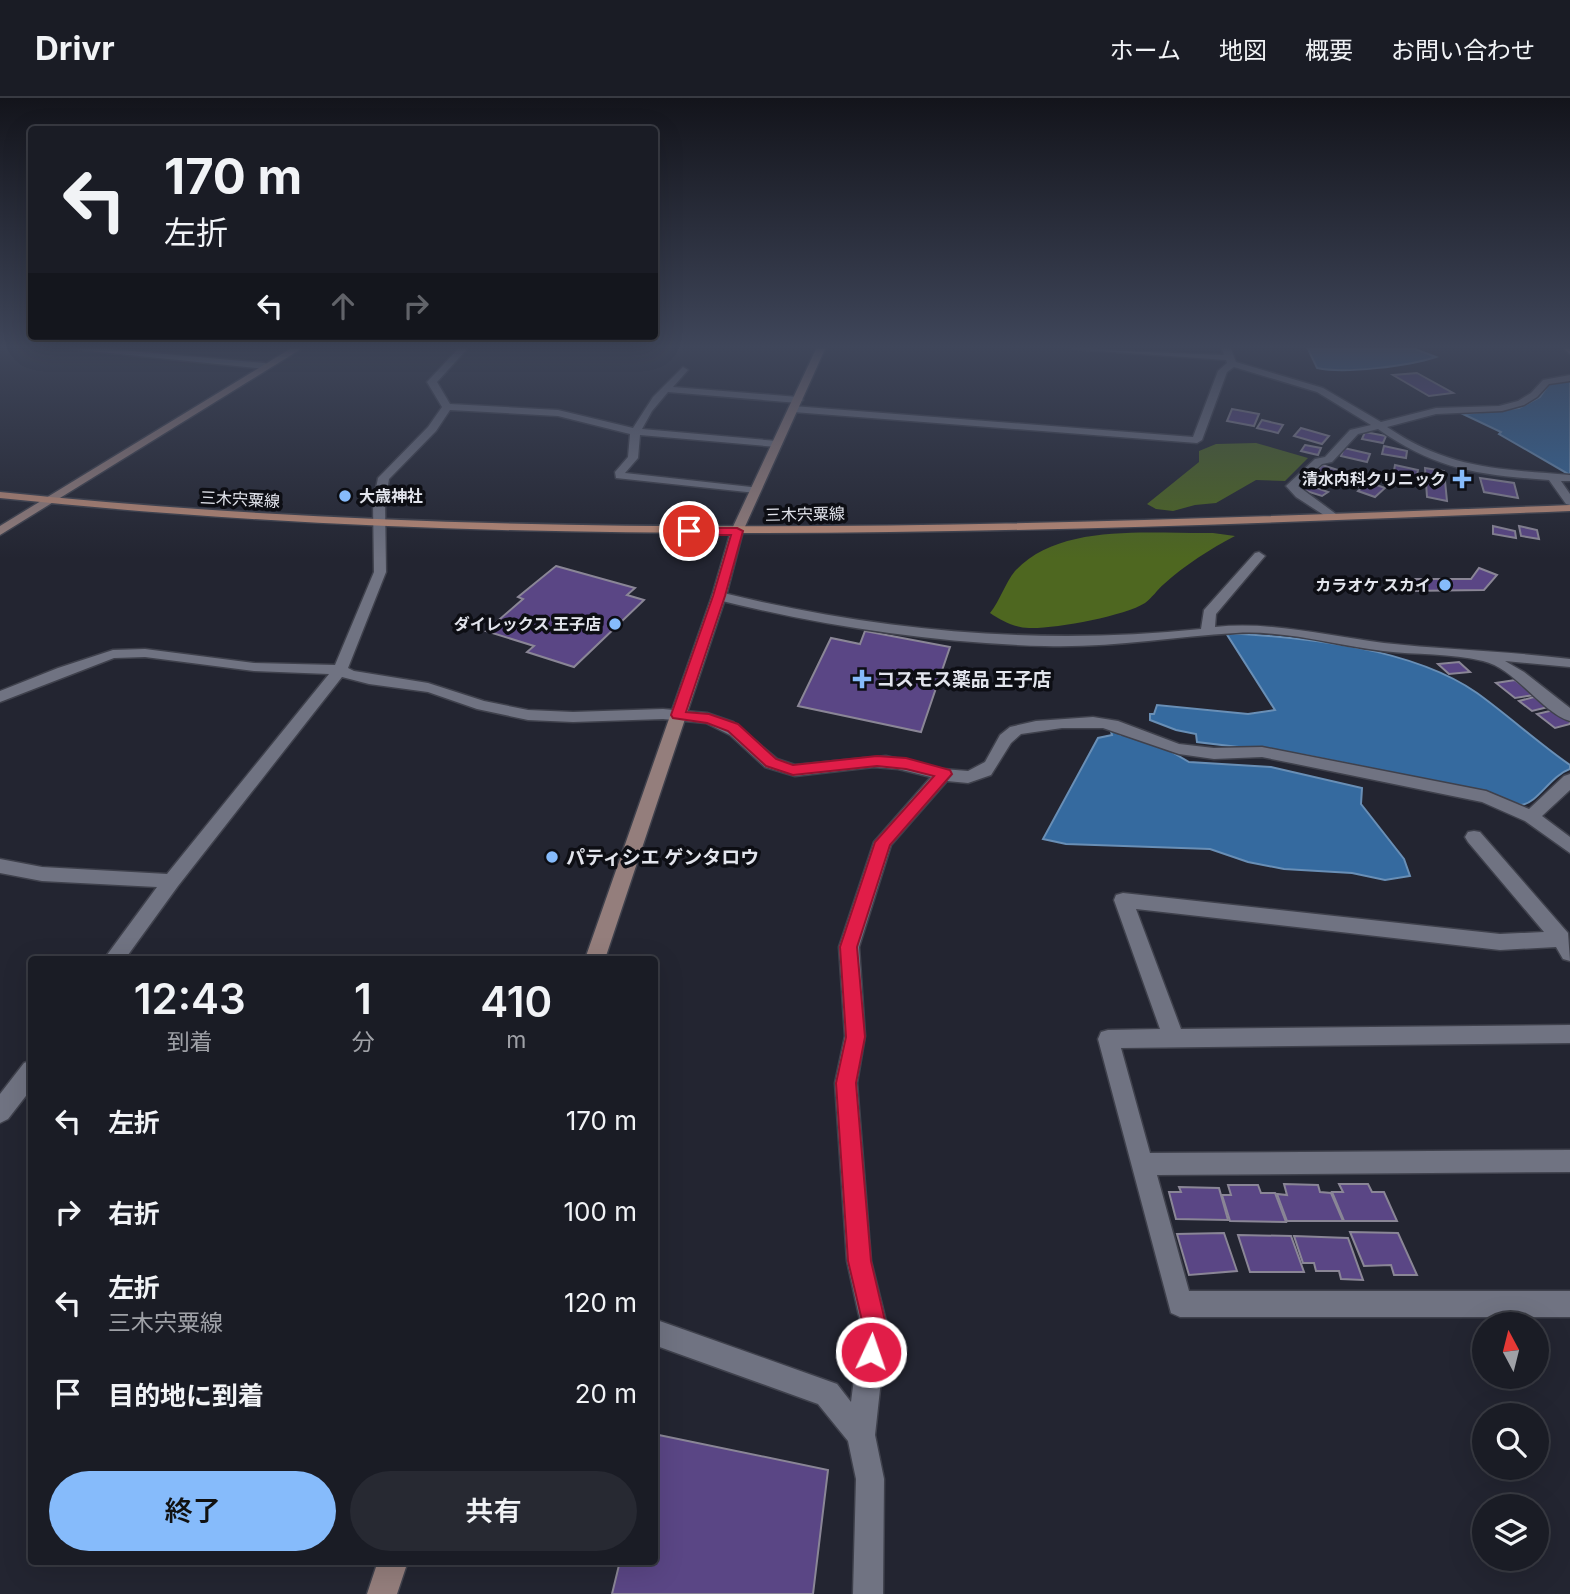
<!DOCTYPE html>
<html lang="ja">
<head>
<meta charset="utf-8">
<style>
  :root { --surface:#1a1c25; --page:#272932; --text:#f1f3f6; --muted:#9fa1a7; --line:#383a42; --accent:#86bbfb }
  body { margin:0; font-family:Inter,"Noto Sans JP",sans-serif; background:var(--page); color:var(--text); height:100vh; display:flex; flex-direction:column; font-size:26px; white-space:nowrap }
  * { box-sizing:border-box; margin:0 }
  p { font-size:23px; color:var(--muted) }
  .icon { flex:none; width:38px; height:38px; fill:none; stroke:currentColor; stroke-width:2; stroke-linecap:round; stroke-linejoin:round }
  .map { position:relative; flex:1; overflow:hidden }
  .panel { position:absolute; left:28px; top:858px; width:630px; height:609px; display:flex; flex-direction:column; background:var(--surface); border-radius:7px; box-shadow:0 7px 28px #0002,0 0 0 2px var(--line) }
  .panel>* { flex:none }
  .banner { position:absolute; left:28px; top:28px; width:630px; height:214px; border-radius:7px; box-shadow:0 7px 28px #0002,0 0 0 2px var(--line); background:#1a1c25; color:var(--text); overflow:hidden }
  .needle { width:46px; rotate:353deg }
  .fabs { position:absolute; left:1472px; top:1214px; display:grid; gap:14px }
  .fabs a { display:grid; place-items:center; width:77px; height:77px; border-radius:50%; background:var(--surface); box-shadow:0 7px 28px #0002,0 0 0 2px var(--line); font-size:35px }
  .pin { position:absolute; display:grid; place-items:center; width:60px; height:60px; color:#fff; margin:-30px; border:4px solid #fff; border-radius:50%; box-shadow:0 2px 7px #0007 }
  .me { position:absolute; width:77px; margin:-38px; rotate:3deg; stroke-linejoin:round; filter:drop-shadow(0 0 5px #0008) }
  .turn { display:flex; align-items:center; gap:24px; height:147px; padding:0 21px; font-size:32px }
  .turn .icon { width:91px; height:91px; stroke-width:2.5 }
  .turn b { display:block; font-size:49px; line-height:60px }
  .lanes { display:flex; align-items:center; height:66px; padding:0 21px; background:#0003; justify-content:center; gap:35px; direction:ltr }
  .lanes .off { opacity:.35 }
  .eta { display:flex; justify-content:space-evenly; align-items:center; height:119px; text-align:center }
  .eta b { font-size:42px; font-weight:600; line-height:49px }
  .button { display:flex; gap:14px; margin-top:auto; padding:14px 21px }
  .button a { flex:1; height:80px; border-radius:42px; background:var(--accent); color:#111; font-size:28px; font-weight:600; line-height:80px; text-align:center }
  .button a+a { background:var(--page); color:var(--text) }
  ul { padding:0; list-style:none }
  li { display:flex; align-items:center; gap:21px; height:91px; padding:0 21px }
  li div { flex:1 }
  li b { display:block; font-size:26px }
  li em { font-style:normal }
  header { display:flex; align-items:center; gap:42px; box-sizing:border-box; height:98px; padding:0 35px; background:var(--surface); border-bottom:2px solid var(--line) }
  header strong { font-size:33px }
  nav { display:flex; gap:38px; margin-inline-start:auto; font-size:24px }
  .map>svg:first-child { display:block }
  .forest { fill:#4e6720 }
  .water { fill:#356a9f; stroke:#698fb6; stroke-width:2 }
  .building { fill:#5a4685; stroke:#8a8696; stroke-width:2 }
  .lines { fill:none; stroke-linecap:round; stroke-linejoin:round }
  .street-casing { stroke:#3f414c; stroke-width:3 }
  .secondary-casing { stroke:#3f414c; stroke-width:3 }
  .primary-casing { stroke:#3f414c; stroke-width:3 }
  .street { fill:#707382; fill-rule:evenodd }
  .secondary { fill:#947e7c; fill-rule:evenodd }
  .primary { fill:#b88976; fill-rule:evenodd }
  .route { fill:#e11d48; stroke:#92132f; stroke-width:2 }
  .poi-dot { fill:#86bbfb; stroke:#0d0e14; stroke-width:2.5 }
  .labels { text-anchor:middle; dominant-baseline:central; stroke-width:7; stroke-linejoin:round; paint-order:stroke }
  .far-poi-label { font-size:16px; font-weight:bold; fill:#e2e4ec; stroke:#0d0e14; text-anchor:end }
  .far-street-label { font-size:16px; fill:#e2e4ec; stroke:#0d0e14 }
  .poi-label { font-size:19px; font-weight:bold; fill:#e2e4ec; stroke:#0d0e14; text-anchor:start }
</style>
</head>
<body>
<header>
<strong>Drivr</strong>
<nav><a>ホーム</a><a>地図</a><a>概要</a><a>お問い合わせ</a></nav>
</header>
<div class="map">
<svg width="1570" height="1496" viewBox="0 0 1570 1496">
  <rect width="100%" height="100%" fill="#232531"/>
  <g class="forest">
    <path d="M1256 345 1308 360 1285 383 1256 382 1216 405 1195 407 1173 413 1156 411 1147 406 1199 364V353L1216 346Z"/>
    <path d="M1213 435 1235 438C1210 451 1185 467 1164 486 1157 492 1152 500 1145 505 1125 518 1054 531 1029 530 1015 530 1002 523 990 515 1000 503 1005 485 1015 473 1060 424 1151 436 1213 435Z"/>
  </g>
  <g class="water">
    <path d="M1308 251H1415L1436 259C1408 268 1345 276 1317 270Z"/>
    <path d="M1570 282V377L1499 336 1501 334 1463 316 1519 310 1540 299 1549 286Z"/>
    <path d="M1226 535C1304 539 1413 550 1477 595 1509 618 1538 645 1570 667V671C1550 678 1538 705 1521 707L1408 678 1304 657 1197 644 1196 636 1176 632 1150 622V616H1154L1157 607 1248 616 1275 612Z"/>
    <path d="M1110 630 1121 637 1129 635 1165 650 1189 664 1271 669 1362 690 1361 706 1404 761 1410 778 1385 782 1352 775 1284 771 1248 764 1210 751 1066 746 1043 741 1098 640 1112 637Z"/>
  </g>
  <g class="building">
    <path d="M1417 275 1453 295 1429 298 1393 277Z"/>
    <path d="M1232 311 1259 316 1254 328 1227 323Z"/>
    <path d="M1262 322 1283 327 1278 335 1257 330Z"/>
    <path d="M1301 330 1329 338 1322 346 1294 338Z"/>
    <path d="M1365 334 1386 338 1383 345 1362 341Z"/>
    <path d="M1305 347 1321 350 1318 357 1301 353Z"/>
    <path d="M1384 348 1407 353 1406 360 1382 356Z"/>
    <path d="M1344 350 1370 356 1367 364 1341 358Z"/>
    <path d="M1322 367 1341 373 1335 379 1317 373Z"/>
    <path d="M1395 367 1418 372 1416 383 1393 378Z"/>
    <path d="M1425 370 1444 373 1447 403 1427 399Z"/>
    <path d="M1312 375 1338 383 1334 388 1308 380Z"/>
    <path d="M1343 377 1364 384 1359 389 1338 382Z"/>
    <path d="M1480 380 1514 385 1518 400 1484 394Z"/>
    <path d="M1368 384 1385 390 1375 399 1358 393Z"/>
    <path d="M1306 386 1328 394 1322 398 1300 391Z"/>
    <path d="M1493 428 1515 433 1516 440 1493 436Z"/>
    <path d="M1519 428 1537 432 1539 441 1521 438Z"/>
    <path d="M556 468 635 490 627 497 644 502 574 569 527 554 534 548 486 533 523 501 518 499Z"/>
    <path d="M1479 470 1497 477 1484 492 1406 493 1397 481H1471Z"/>
    <path d="M865 533 950 549 921 634 798 608 831 540 860 546Z"/>
    <path d="M1459 564 1470 574 1449 576 1438 566Z"/>
    <path d="M1515 582 1534 597 1515 600 1496 585Z"/>
    <path d="M1534 599 1548 609 1532 613 1519 603Z"/>
    <path d="M1554 612 1570 624V626L1555 630 1537 616Z"/>
    <path d="M1284 1086 1318 1087 1320 1094 1331 1095 1343 1123H1287L1277 1096 1287 1097Z"/>
    <path d="M1339 1086H1368L1372 1094H1384L1397 1123H1344L1332 1094H1343Z"/>
    <path d="M1228 1087H1258L1261 1095H1275L1286 1124 1230 1123 1222 1097H1231Z"/>
    <path d="M1179 1089 1219 1090 1228 1122 1176 1121 1169 1094H1181Z"/>
    <path d="M1350 1134 1398 1135 1417 1177H1394L1391 1167 1364 1168Z"/>
    <path d="M1224 1135 1237 1173 1189 1177 1177 1136Z"/>
    <path d="M1238 1137 1291 1138 1304 1174H1250Z"/>
    <path d="M1294 1138 1348 1140 1363 1182 1341 1181 1339 1173H1316L1314 1165H1303Z"/>
    <path d="M654 1336 828 1372 813 1496H612L620 1463H654Z"/>
  </g>
  <g class="lines">
    <defs>
      <g id="street">
        <path d="M71 251H109L265 265 270 268 265 271Z"/>
        <path d="M458 251H467L437 284 450 306 558 312 633 330 653 299 683 269 688 272 673 289 798 299 803 302 798 305 668 294 652 313 642 331 777 343 782 346 777 349 640 337 638 360 625 375 760 390V394L756 395 616 380 615 374 628 359 630 336 558 318 450 312 436 333 389 381 385 405 386 474 348 570 354 573 428 585 484 603 528 612 573 614 663 611 707 615 733 624 777 661 795 667 886 658 943 671 968 673 985 664 1000 637 1010 629 1036 623 1093 619 1118 623 1179 646 1214 650 1262 649 1486 693 1529 711 1564 678 1570 676V692L1542 718 1570 739V755L1525 723 1482 704 1262 659 1214 661 1179 656 1103 630H1062L1021 636 1011 645 991 677 968 685 947 683 891 747 859 849 865 938 857 985 871 1163 887 1227 875 1337 884 1381 883 1496H853L856 1381 848 1343 818 1306 654 1247V1221L837 1286 851 1304 861 1227 847 1163 835 985 845 938 839 849 874 744 931 679 898 671 874 669 795 678 765 669 730 637 706 625 663 621 573 624 528 622 477 611 428 594 369 586 342 579 178 788 125 861H104L157 789 42 783 0 775V761L42 769 167 776 329 576 254 573 145 559 114 560 0 604V593L58 570 113 552 145 551 254 565 335 567 374 474 373 405 378 380 428 329 442 309 427 284Z"/>
        <path d="M1072 251 1224 257 1222 251H1231L1236 264 1323 290 1381 324 1436 310 1499 308 1518 303 1531 295 1543 282 1570 277V283L1549 286 1537 299 1524 307 1502 313 1436 316 1387 329C1449 371 1498 371 1570 377V383H1561L1570 396V407L1566 406 1549 382C1480 377 1436 372 1378 331L1358 336 1332 364 1322 366 1298 388 1340 419 1330 421 1296 399 1286 388 1315 361 1325 359 1350 332 1371 327 1317 294 1234 269 1227 274 1202 342 1197 345 793 314 788 311 793 308 1193 339 1218 273 1227 265 1226 262Z"/>
        <path d="M1259 454 1265 458 1216 516 1215 529C1272 523 1328 538 1384 545 1446 552 1508 553 1570 561V569L1505 563 1524 574 1570 610V623C1542 615 1515 570 1483 563 1451 555 1416 557 1383 553 1335 547 1285 532 1236 535 1172 539 1109 550 1045 548 934 545 822 528 714 501L712 498 719 494C878 533 1038 548 1201 531L1204 512 1255 455Z"/>
        <path d="M1474 733 1480 734 1568 835 1570 863 1563 861 1556 849 1500 852 1136 811 1181 931 1570 927V945L1121 950 1150 1055 1570 1052V1074L1157 1077 1189 1193H1570V1219H1180L1171 1215 1098 941 1101 934 1108 932 1160 931 1114 802 1116 797 1123 795 1500 836 1544 834 1468 744 1465 739 1468 734Z"/>
        <path d="M32 962V990L8 1021 0 1025V996L24 965Z"/>
      </g>
      <g id="secondary">
        <path d="M290 251H301L0 437V428Z"/>
        <path d="M816 251H825L743 433 726 498 605 861H585L712 498 731 433Z"/>
        <path d="M1564 251H1570V256Z"/>
        <path d="M378 1463H408L397 1496H367Z"/>
      </g>
      <path id="primary" d="M0 394C522 448 1047 427 1570 407V413C1047 434 522 455 0 400Z"/>
    </defs>
    <use href="#street" class="street-casing"/>
    <use href="#secondary" class="secondary-casing"/>
    <use href="#primary" class="primary-casing"/>
    <use href="#street" class="street"/>
    <use href="#secondary" class="secondary"/>
    <use href="#primary" class="primary"/>
  </g>
  <linearGradient id="sky" x2="0" y2="1"><stop stop-color="#13141b"/><stop offset="0.54" stop-color="#3f465a"/><stop offset="1" stop-color="#3f465a" stop-opacity="0"/></linearGradient>
  <rect width="1570" height="461" fill="url(#sky)"/>
  <path class="route" d="M737 430 743 433 725 498 686 614 709 616 738 626 776 661 793 667 877 658 906 660 950 672 952 676 890 747 857 849 865 939 856 985 871 1163 886 1227 879 1263 871 1266 863 1263 859 1254 863 1227 848 1163 836 985 846 939 840 849 875 744 934 678 906 671 877 668 793 677 766 668 728 633 707 625 673 620 671 617 713 498 731 437H689L683 433 689 430Z"/>
  <g class="poi-dot">
    <path d="M1458.5 370.5h7v7h7v7h-7v7h-7v-7h-7v-7h7z"/>
    <circle cx="345" cy="398" r="7"/>
    <circle cx="1445" cy="487" r="7"/>
    <circle cx="615" cy="526" r="7"/>
    <path d="M858.5 570.5h7v7h7v7h-7v7h-7v-7h-7v-7h7z"/>
    <circle cx="552" cy="759" r="7"/>
  </g>
  <g class="labels">
    <g class="far-poi-label">
      <text x="1446" y="381">清水内科クリニック</text>
      <text x="359" y="398" text-anchor="start">大歳神社</text>
      <text x="1431" y="487">カラオケ スカイ</text>
      <text x="601" y="526">ダイレックス 王子店</text>
    </g>
    <g class="far-street-label">
      <text transform="translate(240 401) rotate(3)">三木宍粟線</text>
      <text transform="translate(805 416) rotate(-1)">三木宍粟線</text>
    </g>
    <g class="poi-label">
      <text x="876" y="581">コスモス薬品 王子店</text>
      <text x="566" y="759">パティシエ ゲンタロウ</text>
    </g>
  </g>
</svg>
<div class="fabs">
<a><svg class="needle" viewBox="-14 -14 28 28"><path d="M0-13l5 13h-10z" fill="#e53935"/><path d="M0 13l5-13h-10z" fill="#9fa1a7"/></svg></a>
<a><svg class="icon" aria-label="search" viewBox="0 0 24 24"><circle cx="10" cy="10" r="6"/><path d="M15 15l6 6"/></svg></a>
<a><svg class="icon" aria-label="layers" viewBox="0 0 24 24"><path d="M12 4l9 5-9 5-9-5zM3 14l9 5 9-5"/></svg></a>
</div>
<div class="pin" style="left:689px;top:433px;background:#d93025"><svg class="icon" aria-label="arrive" viewBox="0 0 24 24"><path d="M6 21V4h12l-3 4 3 4H6"/></svg></div>
<svg class="me" style="left:871px;top:1254px" viewBox="-20 -20 40 40"><circle r="17" fill="#e11d48" stroke="#fff" stroke-width="3"/><path d="M0-11L8 9 0 5-8 9z" fill="#fff"/></svg>
<div class="banner">
<div class="turn"><svg class="icon" aria-label="left" viewBox="0 0 24 24"><path d="M17 20v-9H6M10 6l-5 5 5 5"/></svg><div><b>170 m</b>左折</div></div>
<div class="lanes"><svg class="icon" aria-label="left" viewBox="0 0 24 24"><path d="M17 20v-9H6M10 6l-5 5 5 5"/></svg><svg class="icon off" aria-label="ahead" viewBox="0 0 24 24"><path d="M12 20V5M6 11l6-6 6 6"/></svg><svg class="icon off" aria-label="right" viewBox="0 0 24 24"><path d="M7 20v-9h11M14 6l5 5-5 5"/></svg></div>
</div>
<section class="panel">
<div class="eta">
<div><b>12:43</b><p>到着</p></div>
<div><b>1</b><p>分</p></div>
<div><b>410</b><p>m</p></div>
</div>
<ul>
<li><svg class="icon" aria-label="left" viewBox="0 0 24 24"><path d="M17 20v-9H6M10 6l-5 5 5 5"/></svg><div><b>左折</b></div><em>170 m</em></li>
<li><svg class="icon" aria-label="right" viewBox="0 0 24 24"><path d="M7 20v-9h11M14 6l5 5-5 5"/></svg><div><b>右折</b></div><em>100 m</em></li>
<li><svg class="icon" aria-label="left" viewBox="0 0 24 24"><path d="M17 20v-9H6M10 6l-5 5 5 5"/></svg><div><b>左折</b><p>三木宍粟線</p></div><em>120 m</em></li>
<li><svg class="icon" aria-label="arrive" viewBox="0 0 24 24"><path d="M6 21V4h12l-3 4 3 4H6"/></svg><div><b>目的地に到着</b></div><em>20 m</em></li>
</ul>
<div class="button"><a>終了</a><a>共有</a></div>
</section>
</div>
</body>
</html>
